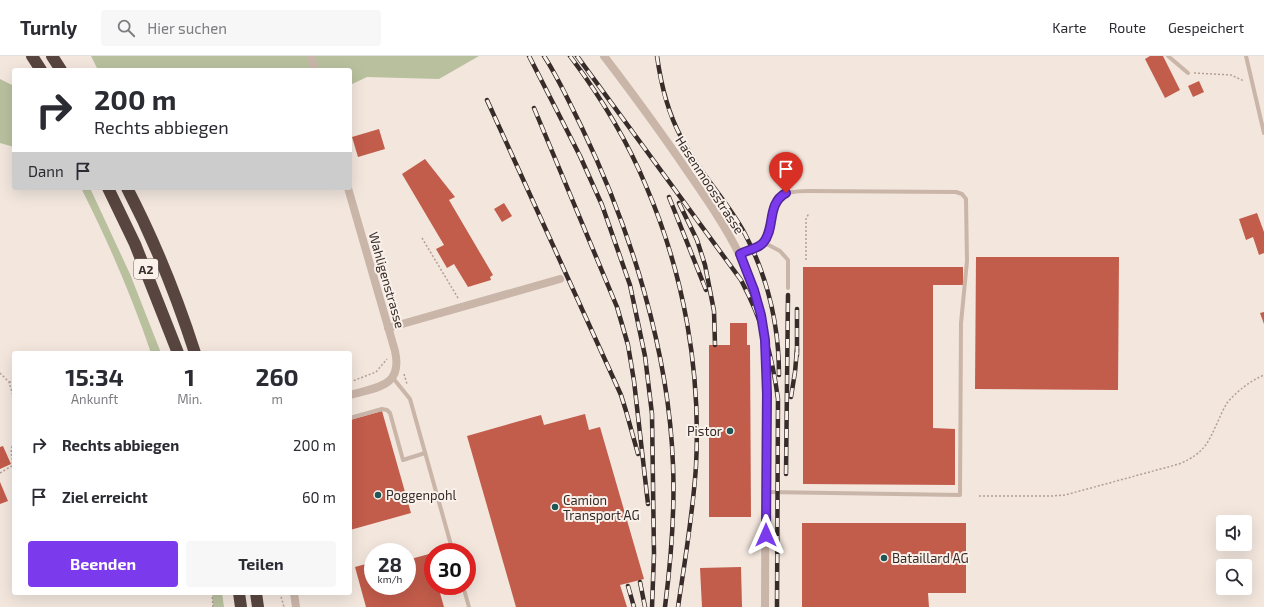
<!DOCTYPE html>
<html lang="de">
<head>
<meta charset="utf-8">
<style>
  :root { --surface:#fff; --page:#f7f7f7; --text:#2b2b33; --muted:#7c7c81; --line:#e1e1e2; --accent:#7c3aed }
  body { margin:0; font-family:"Exo 2",sans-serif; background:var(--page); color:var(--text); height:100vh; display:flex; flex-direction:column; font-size:15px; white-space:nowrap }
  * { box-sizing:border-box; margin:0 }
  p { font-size:13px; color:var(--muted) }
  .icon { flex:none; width:22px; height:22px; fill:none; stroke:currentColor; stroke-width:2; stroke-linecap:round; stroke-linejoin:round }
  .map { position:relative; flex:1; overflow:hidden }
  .drawer { position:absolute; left:12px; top:295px; width:340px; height:244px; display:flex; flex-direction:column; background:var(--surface); border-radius:4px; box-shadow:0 4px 16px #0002 }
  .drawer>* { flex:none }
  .top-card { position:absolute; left:12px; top:12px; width:340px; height:122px; border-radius:4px; box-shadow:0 4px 16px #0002; background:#fff; color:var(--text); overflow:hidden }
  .fabs { position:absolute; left:1216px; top:459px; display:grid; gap:8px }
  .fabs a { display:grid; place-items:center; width:36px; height:36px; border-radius:4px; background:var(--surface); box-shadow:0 4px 16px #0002; font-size:20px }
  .speed { position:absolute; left:364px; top:487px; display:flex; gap:8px; font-size:20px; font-weight:700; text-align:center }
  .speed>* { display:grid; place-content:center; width:52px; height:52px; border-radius:50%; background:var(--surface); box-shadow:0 4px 16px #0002; line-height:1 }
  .speed small { font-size:10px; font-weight:400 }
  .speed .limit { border:6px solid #d22; background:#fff; color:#111 }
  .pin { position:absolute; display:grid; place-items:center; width:34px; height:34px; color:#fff; margin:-41px -17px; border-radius:50% 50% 50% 0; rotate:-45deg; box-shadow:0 0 4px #0007 }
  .pin .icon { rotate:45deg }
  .me { position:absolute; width:44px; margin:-22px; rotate:0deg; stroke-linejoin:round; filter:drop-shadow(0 0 3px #0008) }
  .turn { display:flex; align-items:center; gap:14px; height:84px; padding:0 16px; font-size:18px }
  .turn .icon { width:52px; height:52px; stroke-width:2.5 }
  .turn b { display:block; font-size:28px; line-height:34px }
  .then { display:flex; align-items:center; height:38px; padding:0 16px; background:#0003; gap:8px; font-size:15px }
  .eta { display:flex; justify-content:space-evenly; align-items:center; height:68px; text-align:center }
  .eta b { font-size:24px; font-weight:700; line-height:28px }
  .cta { display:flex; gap:8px; margin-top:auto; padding:8px 16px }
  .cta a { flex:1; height:46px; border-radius:4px; background:var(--accent); color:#fff; font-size:16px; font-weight:700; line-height:46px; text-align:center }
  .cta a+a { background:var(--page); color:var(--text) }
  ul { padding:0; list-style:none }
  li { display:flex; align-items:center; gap:12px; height:52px; padding:0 16px }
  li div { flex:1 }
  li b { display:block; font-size:15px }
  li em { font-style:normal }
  header { display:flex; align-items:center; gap:24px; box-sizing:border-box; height:56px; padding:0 20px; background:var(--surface); border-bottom:1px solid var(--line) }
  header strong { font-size:19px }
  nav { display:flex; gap:22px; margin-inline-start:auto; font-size:14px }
  .search { width:280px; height:36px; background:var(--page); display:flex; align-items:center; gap:10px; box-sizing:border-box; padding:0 14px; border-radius:4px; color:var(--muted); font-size:15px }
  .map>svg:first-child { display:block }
  .green { fill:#b8c09e }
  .building { fill:#c25c4b }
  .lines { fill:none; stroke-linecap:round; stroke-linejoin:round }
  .path { stroke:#b59f94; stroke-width:1.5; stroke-dasharray:2 2; stroke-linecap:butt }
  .lane { stroke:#cab5a9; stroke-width:4 }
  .street { stroke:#cab5a9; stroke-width:8 }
  .highway { stroke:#584540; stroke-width:12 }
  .rail-casing { stroke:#372c29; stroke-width:4.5 }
  .rail { stroke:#f9f1ea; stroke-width:3; stroke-dasharray:9; stroke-linecap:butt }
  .route-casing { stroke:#51269a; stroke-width:10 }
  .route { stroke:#7c3aed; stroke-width:7 }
  .poi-dot { fill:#205755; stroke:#f9f1ea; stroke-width:1.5 }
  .labels { text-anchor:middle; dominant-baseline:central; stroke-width:4; stroke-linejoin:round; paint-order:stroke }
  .shield { fill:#f9f1ea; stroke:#716763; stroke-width:1 }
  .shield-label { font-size:12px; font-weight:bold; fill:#372c29 }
  .street-label { font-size:13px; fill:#372c29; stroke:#f9f1ea }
  .poi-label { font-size:13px; fill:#372c29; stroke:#f9f1ea; text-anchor:start }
</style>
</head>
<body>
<header>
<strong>Turnly</strong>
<div class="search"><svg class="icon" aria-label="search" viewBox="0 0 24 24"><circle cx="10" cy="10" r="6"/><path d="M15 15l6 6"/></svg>Hier suchen</div>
<nav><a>Karte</a><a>Route</a><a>Gespeichert</a></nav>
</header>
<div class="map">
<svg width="1264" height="551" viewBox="0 0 1264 551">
  <rect width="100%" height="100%" fill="#f2e6dd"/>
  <g class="green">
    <path d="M91 0H479L439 23 367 21 350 29V14H98Z"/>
    <path d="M0 23 14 30V91L0 87Z"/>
    <path d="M81 132H90L130 218 161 297H151C132 241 108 185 81 132Z"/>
    <path d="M212 537H222L224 551H213Z"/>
  </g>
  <g class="building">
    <path d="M1150 0H1163L1180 34 1165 42 1145 3Z"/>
    <path d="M1199 25 1204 36 1193 41 1188 30Z"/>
    <path d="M379 73 385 93 358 101 352 81Z"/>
    <path d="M425 103 455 141 449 144 493 219 490 221 491 224 468 231 454 208 447 212 436 193 444 189 402 118Z"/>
    <path d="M504 147 512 160 502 166 494 153Z"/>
    <path d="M1257 157 1264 176V197L1259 199 1253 181 1246 184 1239 163Z"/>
    <path d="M976 201H1119L1118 334 975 333Z"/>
    <path d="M803 211H963V229H933V372L955 373V429L803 428Z"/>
    <path d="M1264 256V268L1260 257Z"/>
    <path d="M730 267H747V289H750L751 461H709V289H730Z"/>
    <path d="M382 355 411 457 350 474V364Z"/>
    <path d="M585 358 589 374 600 371 644 523 620 529 627 551H516L467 380 541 359 544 369Z"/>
    <path d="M3 390 11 408 0 413V391Z"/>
    <path d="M0 426 8 445 0 448Z"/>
    <path d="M802 467H966V537H928L929 551H802Z"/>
    <path d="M429 498 433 512V530H438L444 551H366L355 511 373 506V530H407V504Z"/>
    <path d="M741 511 742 551H702L700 512Z"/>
  </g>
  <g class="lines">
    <g class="path">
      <path d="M1194 17 1231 19 1244 25"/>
      <path d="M422 182 458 242"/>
      <path d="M806 204V163L809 157"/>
      <path d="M0 317 9 326 14 343"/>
      <path d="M404 318 407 328"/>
      <path d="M9 326H14"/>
      <path d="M350 326 376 316 387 303"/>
      <path d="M0 417 12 410C14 401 8 397 14 386"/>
      <path d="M979 440H1052L1065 439 1179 408C1205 397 1208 387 1219 363 1221 358 1224 352 1227 347 1237 335 1250 325 1264 319"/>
      <path d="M212 537 213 551"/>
      <path d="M280 537 284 551"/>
    </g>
    <g class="lane">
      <path d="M1168 0 1188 17"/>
      <path d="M1246 0 1264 77"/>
      <path d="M763 186 780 195 788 204V232"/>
      <path d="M740 198C747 194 757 193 762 187 766 183 767 177 769 172 776 143 775 135 808 135L956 136 962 138 966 143 967 205 961 267 960 439 766 436"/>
      <path d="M393 322 410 343 453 496"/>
      <path d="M350 362 382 353 387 354 390 357 403 404 425 397"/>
      <path d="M463 530 469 551"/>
    </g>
    <g class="street">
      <path d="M311 0 315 14"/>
      <path d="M604 0C633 38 661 76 688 116 730 177 761 222 766 299L765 551"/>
      <path d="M348 132 395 295C403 331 377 331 350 339"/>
      <path d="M388 272 560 223"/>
      <path d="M294 537 296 551"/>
    </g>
    <g class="highway">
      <path d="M32 0 41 14"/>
      <path d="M52 0 61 14"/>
      <path d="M108 132 135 188 178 297"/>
      <path d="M127 132C154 184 177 241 195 297"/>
      <path d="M239 537 241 551"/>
      <path d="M256 537 258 551"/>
    </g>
    <defs>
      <g id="rail">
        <path d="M529 0 580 100 602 149 630 229 645 300 652 358 654 498 652 551"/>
        <path d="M544 0C559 23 570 48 582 72 631 174 669 296 673 409 675 457 671 504 665 551"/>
        <path d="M570 0C600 40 627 84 646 130 684 218 701 315 696 410 693 457 685 504 678 551"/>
        <path d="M577 0 741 224C762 264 772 298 778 343L777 551"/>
        <path d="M657 0C661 29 667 55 681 81 698 116 727 144 745 178 768 222 779 269 779 319"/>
        <path d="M487 44 621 339 626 355 638 398"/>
        <path d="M534 52 617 251 628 289 634 325 648 448"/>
        <path d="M669 141 706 234"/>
        <path d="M679 147 697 184 705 209 714 255 715 289"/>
        <path d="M797 299V253"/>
        <path d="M791 341 795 316 797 293"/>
        <path d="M786 418 788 239"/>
        <path d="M640 526 645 551"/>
        <path d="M628 530 634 551"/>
      </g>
    </defs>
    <use href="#rail" class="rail-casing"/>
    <use href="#rail" class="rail"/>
  </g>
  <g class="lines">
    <defs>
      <path id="route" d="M766 479 767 338 765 284 761 259 754 234 740 198C747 194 757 193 763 187 776 172 766 148 786 137"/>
    </defs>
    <use href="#route" class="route-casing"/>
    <use href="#route" class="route"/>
  </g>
  <g class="poi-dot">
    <circle cx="730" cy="375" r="4"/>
    <circle cx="378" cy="439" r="4"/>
    <circle cx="555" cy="451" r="4"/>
    <circle cx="884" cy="502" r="4"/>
  </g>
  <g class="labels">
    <rect class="shield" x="134" y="203" width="24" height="20" rx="3"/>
    <g class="shield-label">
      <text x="146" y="213">A2</text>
    </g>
    <g class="street-label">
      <text transform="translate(710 129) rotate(57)">Hasenmoosstrasse</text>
      <text transform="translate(387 224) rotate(74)">Wahligenstrasse</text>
    </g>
    <g class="poi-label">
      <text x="722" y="375" text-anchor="end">Pistor</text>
      <text x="386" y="439">Poggenpohl</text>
      <text x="563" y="444">Camion<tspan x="563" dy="15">Transport AG</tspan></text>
      <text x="892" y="502">Bataillard AG</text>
    </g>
  </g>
</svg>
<div class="fabs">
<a><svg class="icon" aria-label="sound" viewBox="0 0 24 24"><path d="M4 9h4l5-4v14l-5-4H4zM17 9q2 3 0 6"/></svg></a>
<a><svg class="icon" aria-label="search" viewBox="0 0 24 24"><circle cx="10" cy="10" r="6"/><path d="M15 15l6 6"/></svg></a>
</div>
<div class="speed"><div>28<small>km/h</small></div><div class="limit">30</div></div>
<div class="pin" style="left:786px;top:137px;background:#d93025"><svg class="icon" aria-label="arrive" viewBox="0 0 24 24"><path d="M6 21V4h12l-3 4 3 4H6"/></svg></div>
<svg class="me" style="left:766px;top:479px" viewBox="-20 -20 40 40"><path d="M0-17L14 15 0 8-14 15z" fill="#7c3aed" stroke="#fff" stroke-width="4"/></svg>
<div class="top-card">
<div class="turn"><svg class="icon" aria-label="right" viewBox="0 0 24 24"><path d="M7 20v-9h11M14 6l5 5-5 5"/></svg><div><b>200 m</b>Rechts abbiegen</div></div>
<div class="then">Dann<svg class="icon" aria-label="arrive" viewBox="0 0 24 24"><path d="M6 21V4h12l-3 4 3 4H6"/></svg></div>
</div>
<section class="drawer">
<div class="eta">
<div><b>15:34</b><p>Ankunft</p></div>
<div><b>1</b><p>Min.</p></div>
<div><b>260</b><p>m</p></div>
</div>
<ul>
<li><svg class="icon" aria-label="right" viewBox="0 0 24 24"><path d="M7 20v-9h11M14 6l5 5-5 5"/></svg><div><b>Rechts abbiegen</b></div><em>200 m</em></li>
<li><svg class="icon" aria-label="arrive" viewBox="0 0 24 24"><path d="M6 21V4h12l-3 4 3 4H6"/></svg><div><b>Ziel erreicht</b></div><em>60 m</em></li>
</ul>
<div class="cta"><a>Beenden</a><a>Teilen</a></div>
</section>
</div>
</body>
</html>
